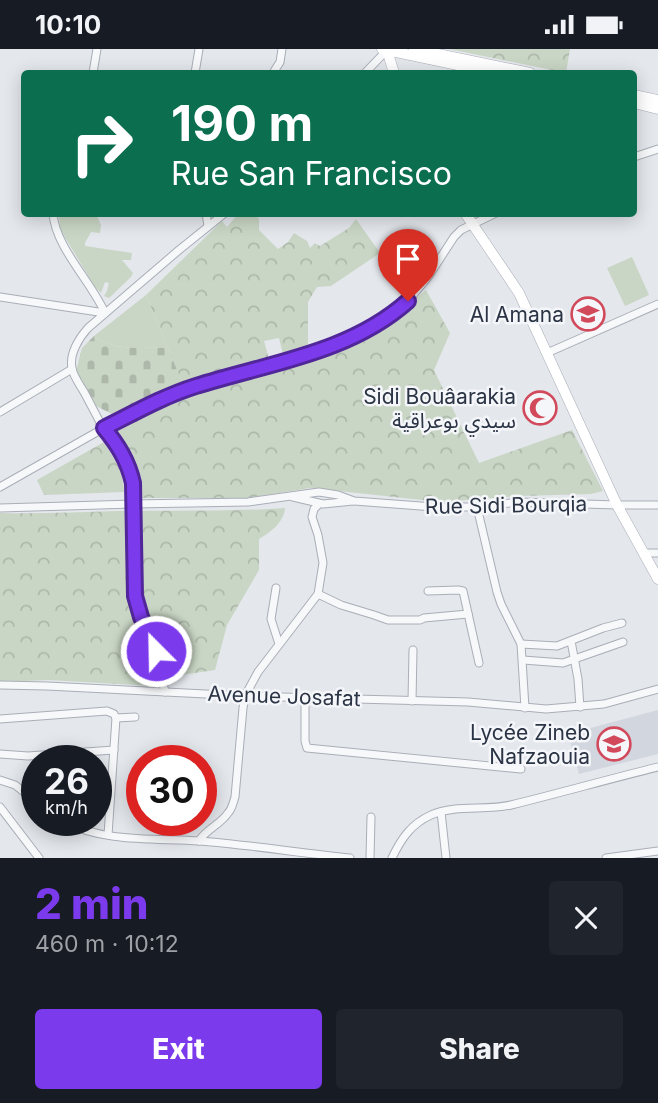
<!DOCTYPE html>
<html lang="en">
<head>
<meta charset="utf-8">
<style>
  :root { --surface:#171b24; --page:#20242c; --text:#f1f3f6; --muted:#9ea1a6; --accent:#7c3aed }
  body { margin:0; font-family:Inter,"Noto Sans Arabic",sans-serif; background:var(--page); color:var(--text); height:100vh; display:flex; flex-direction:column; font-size:26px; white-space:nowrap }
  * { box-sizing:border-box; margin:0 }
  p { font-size:23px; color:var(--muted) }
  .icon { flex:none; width:38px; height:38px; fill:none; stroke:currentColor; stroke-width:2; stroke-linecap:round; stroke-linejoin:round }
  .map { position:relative; height:809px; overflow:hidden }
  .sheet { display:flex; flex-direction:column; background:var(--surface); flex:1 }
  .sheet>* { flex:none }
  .guide { position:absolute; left:21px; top:21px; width:616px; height:147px; border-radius:7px; box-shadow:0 4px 18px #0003; background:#0b6e4f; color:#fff; overflow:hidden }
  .speed { position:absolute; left:21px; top:696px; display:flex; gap:14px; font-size:35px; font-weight:700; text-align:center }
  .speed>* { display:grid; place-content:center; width:91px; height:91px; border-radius:50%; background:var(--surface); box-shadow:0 4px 18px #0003; line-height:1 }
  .speed small { font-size:18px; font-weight:400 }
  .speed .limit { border:10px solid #d22; background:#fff; color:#111 }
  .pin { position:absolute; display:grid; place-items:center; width:60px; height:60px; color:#fff; margin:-72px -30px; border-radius:50% 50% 50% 0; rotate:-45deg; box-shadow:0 0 7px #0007 }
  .pin .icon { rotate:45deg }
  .me { position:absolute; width:77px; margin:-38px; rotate:337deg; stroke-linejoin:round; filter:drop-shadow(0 0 5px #0008) }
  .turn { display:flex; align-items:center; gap:24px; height:147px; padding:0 35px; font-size:32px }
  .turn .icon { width:91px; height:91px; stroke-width:2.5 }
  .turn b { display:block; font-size:49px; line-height:60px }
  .round { display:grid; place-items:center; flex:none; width:74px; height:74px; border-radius:7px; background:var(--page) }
  .summary { display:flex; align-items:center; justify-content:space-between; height:119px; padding:0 35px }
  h1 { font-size:42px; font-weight:800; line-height:52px; color:var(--accent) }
  .cta { display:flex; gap:14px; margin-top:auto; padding:14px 35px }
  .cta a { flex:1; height:80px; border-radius:7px; background:var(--accent); color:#fff; font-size:28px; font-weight:800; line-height:80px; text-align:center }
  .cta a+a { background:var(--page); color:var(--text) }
  .status { display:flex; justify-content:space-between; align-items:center; height:49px; padding:0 35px; background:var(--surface); direction:ltr }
  .status svg { height:19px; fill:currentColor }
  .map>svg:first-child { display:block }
  .built { fill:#d2d6de }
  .grass { fill:#c9d6c5 }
  .forest { fill:url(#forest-crowns) }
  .cemetery { fill:url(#cemetery-stones) }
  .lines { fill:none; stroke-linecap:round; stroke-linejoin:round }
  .street-casing { stroke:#a9aeb7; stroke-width:9 }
  .secondary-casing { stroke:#a9aeb7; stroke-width:11 }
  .street { stroke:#f7f8fa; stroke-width:7 }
  .secondary { stroke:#fff; stroke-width:10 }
  .route-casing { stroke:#51269a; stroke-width:18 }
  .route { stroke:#7c3aed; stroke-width:12 }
  .labels { text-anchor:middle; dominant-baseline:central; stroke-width:5; stroke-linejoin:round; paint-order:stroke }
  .poi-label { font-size:21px; fill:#2b3445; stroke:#f4f6f9; text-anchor:end }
  .street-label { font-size:21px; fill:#2b3445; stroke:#f4f6f9 }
</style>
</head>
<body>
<div class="status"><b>10:10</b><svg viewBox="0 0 49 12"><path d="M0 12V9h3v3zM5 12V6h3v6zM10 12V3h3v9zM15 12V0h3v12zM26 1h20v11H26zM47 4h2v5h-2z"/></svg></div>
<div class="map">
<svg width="658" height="809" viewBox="0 0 658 809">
  <defs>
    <pattern id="forest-crowns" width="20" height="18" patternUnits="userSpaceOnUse" patternTransform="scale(1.75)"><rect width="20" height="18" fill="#c9d6c5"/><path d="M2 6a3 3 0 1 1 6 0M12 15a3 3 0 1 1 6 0" fill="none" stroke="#adb8ab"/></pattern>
    <pattern id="cemetery-stones" width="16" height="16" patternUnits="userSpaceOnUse" patternTransform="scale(1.75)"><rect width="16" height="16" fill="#c9d6c5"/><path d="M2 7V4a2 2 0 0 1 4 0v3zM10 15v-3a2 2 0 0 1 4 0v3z" fill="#adb8ab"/></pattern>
  </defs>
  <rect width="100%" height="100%" fill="#e4e7ec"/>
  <path class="built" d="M658 661V705L579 725 568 685Z"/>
  <g class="grass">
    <path d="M59 165H62L63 168H93L94 165H96L101 176 100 184 91 183 85 194V197L132 204 131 211H122L133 224 131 228 109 249 104 247 107 242 109 234 105 233 101 244 95 238 60 180Z"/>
    <path d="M632 208 649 246 625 257 607 219Z"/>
    <path d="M146 246 168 299C143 298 115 303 94 287Z"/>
  </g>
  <g class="forest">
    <path d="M449 0H570L566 24Z"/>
    <path d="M238 165H255L259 170V181L278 200 288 193 294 184 307 192 310 199 315 194 320 197 349 179 356 170 380 204 331 237 317 238 308 253V296L283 305 279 289 264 292 269 310 182 333 146 246 222 172 227 178Z"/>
    <path d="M426 241 450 284 434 321 479 414 572 381 603 442 591 445 519 447 441 453 310 439 247 449H140C140 422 133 398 112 381L229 331 289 318 359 292 385 277Z"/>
    <path d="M104 393C114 409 124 424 124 443L44 446 37 431Z"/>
    <path d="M285 459C284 473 271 483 259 490V521L227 576 215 621 154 630 153 637 48 631 0 633V464C40 465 79 463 118 462 174 461 230 463 285 459Z"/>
  </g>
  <path class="cemetery" d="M94 287C115 303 143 298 168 299L182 333 112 365 96 357 76 322 82 299Z"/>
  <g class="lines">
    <defs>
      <g id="street">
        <path d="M93 24 97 0"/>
        <path d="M195 24 199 0"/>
        <path d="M273 24 280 13 282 0"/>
        <path d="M365 24 388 0"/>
        <path d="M634 108 658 100"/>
        <path d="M53 164C55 198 91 232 105 264"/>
        <path d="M206 164 208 177"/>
        <path d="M0 248 105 264"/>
        <path d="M547 304 658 255"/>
        <path d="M0 363 72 320"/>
        <path d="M0 438 104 379 169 347 226 328 287 312 342 293 366 282 384 271 408 252 428 228 454 188 461 181 496 164"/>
        <path d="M293 448 323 455 353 452"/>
        <path d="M477 458 497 543 501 555 521 595 525 659"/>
        <path d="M0 459 133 455 248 453 319 443 338 446 354 452 434 458H477L519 453 617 456H658"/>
        <path d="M643 504H658"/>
        <path d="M276 539 271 570 279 595"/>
        <path d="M428 542 458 541 463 542 479 614"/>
        <path d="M318 545 341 556 374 566 388 571H420L424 569 468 565"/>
        <path d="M571 592 578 630 580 658"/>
        <path d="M521 595 557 597 603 579 622 574"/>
        <path d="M523 611 563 614 623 593"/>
        <path d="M0 636 47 637 245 647 468 653 546 660 604 655 658 640"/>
        <path d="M165 643 157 606 141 568 135 547 133 434C127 405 116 400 102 377 96 366 90 354 84 343 80 336 73 327 72 319 69 305 79 289 88 279L179 201 225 164"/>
        <path d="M305 648V692L307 699 521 720"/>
        <path d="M412 652 413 601"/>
        <path d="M116 669 135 668"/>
        <path d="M0 670 107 662 114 665 116 669 108 786"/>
        <path d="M0 705 28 707 114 701"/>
        <path d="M0 731 15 736 37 753"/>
        <path d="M0 758 39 809"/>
        <path d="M441 763 446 809"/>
        <path d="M63 772C104 794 155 789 200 792 250 796 300 804 350 809"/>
        <path d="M199 792C206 780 220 776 228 764 232 760 233 754 235 748L243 659 245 647 258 623 318 545 323 514 318 486 312 468 314 460 319 455"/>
        <path d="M370 809 371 768"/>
        <path d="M392 809C401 790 411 775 431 766 456 755 485 762 511 756 560 744 609 730 658 718"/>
        <path d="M606 809 658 802"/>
      </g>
      <g id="secondary">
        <path d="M382 0 496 24"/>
        <path d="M414 0 530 24"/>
        <path d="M387 1 394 24"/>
        <path d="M634 46 658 51"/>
        <path d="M634 54 658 60"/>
        <path d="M465 164 519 244 617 456 658 530"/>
      </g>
    </defs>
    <use href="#street" class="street-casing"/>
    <use href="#secondary" class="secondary-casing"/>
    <use href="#street" class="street"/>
    <use href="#secondary" class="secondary"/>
  </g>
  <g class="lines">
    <defs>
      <path id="route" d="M156 602 141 568 135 547 133 434C128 412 118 396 104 379 134 364 164 347 196 337 269 314 350 304 408 252"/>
    </defs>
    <use href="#route" class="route-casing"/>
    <use href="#route" class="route"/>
  </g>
  <defs>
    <symbol id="school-ring" viewBox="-11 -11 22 22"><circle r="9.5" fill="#f4f6f9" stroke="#d1495b" stroke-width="1.5"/><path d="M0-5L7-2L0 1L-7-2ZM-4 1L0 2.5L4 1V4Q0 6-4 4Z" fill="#d1495b"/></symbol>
    <symbol id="mosque-ring" viewBox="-11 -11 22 22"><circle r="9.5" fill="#f4f6f9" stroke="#d1495b" stroke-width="1.5"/><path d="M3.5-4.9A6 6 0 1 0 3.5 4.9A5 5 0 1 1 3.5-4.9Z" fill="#d1495b"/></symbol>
  </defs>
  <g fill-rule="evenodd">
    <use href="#school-ring" x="569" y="246" width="38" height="38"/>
    <use href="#mosque-ring" x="521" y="340" width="38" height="38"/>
    <use href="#school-ring" x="595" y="676" width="38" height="38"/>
  </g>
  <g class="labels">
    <g class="poi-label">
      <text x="564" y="265">Al Amana</text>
      <text x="516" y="347">Sidi Bouâarakia<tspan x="516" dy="24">سيدي بوعراقية</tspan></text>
      <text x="590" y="683">Lycée Zineb<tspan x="590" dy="24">Nafzaouia</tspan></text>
    </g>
    <g class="street-label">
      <text transform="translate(506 456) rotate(-1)">Rue Sidi Bourqia</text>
      <text transform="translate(284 647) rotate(2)">Avenue Josafat</text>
    </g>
  </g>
</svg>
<div class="speed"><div>26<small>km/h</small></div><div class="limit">30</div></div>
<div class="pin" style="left:408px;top:252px;background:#d93025"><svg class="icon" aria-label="arrive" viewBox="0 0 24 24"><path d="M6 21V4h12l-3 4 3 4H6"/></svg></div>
<svg class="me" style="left:156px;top:602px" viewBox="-20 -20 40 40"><circle r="17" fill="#7c3aed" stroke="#fff" stroke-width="3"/><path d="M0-11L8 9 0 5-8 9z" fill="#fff"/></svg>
<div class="guide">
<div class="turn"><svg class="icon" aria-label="right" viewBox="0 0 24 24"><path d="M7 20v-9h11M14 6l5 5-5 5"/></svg><div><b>190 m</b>Rue San Francisco</div></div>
</div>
</div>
<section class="sheet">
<div class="summary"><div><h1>2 min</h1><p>460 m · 10:12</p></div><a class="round"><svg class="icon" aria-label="close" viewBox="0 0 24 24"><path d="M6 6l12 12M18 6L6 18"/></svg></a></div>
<div class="cta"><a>Exit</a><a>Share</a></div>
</section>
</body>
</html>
